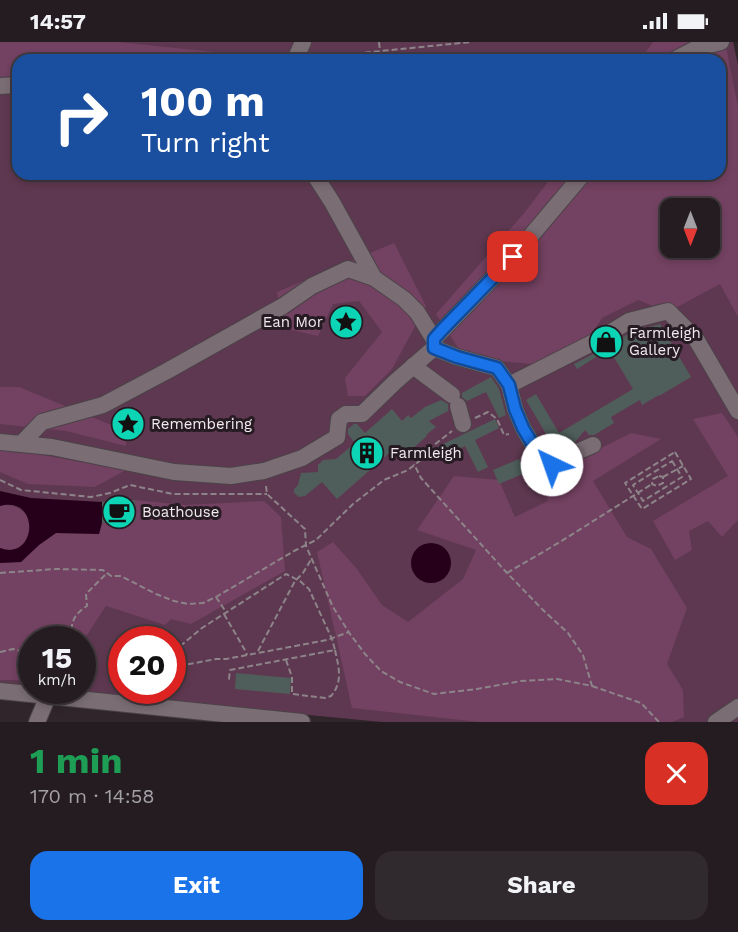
<!DOCTYPE html>
<html lang="en">
<head>
<meta charset="utf-8">
<style>
  :root { --surface:#241c20; --page:#30292d; --text:#f1f3f6; --muted:#a3a1a5; --line:#413a3e; --accent:#1a73e8 }
  body { margin:0; font-family:"Work Sans",sans-serif; background:var(--page); color:var(--text); height:100vh; display:flex; flex-direction:column; font-size:22px; white-space:nowrap }
  * { box-sizing:border-box; margin:0 }
  p { font-size:20px; color:var(--muted) }
  .icon { flex:none; width:33px; height:33px; fill:none; stroke:currentColor; stroke-width:2; stroke-linecap:round; stroke-linejoin:round }
  .map { position:relative; height:680px; overflow:hidden }
  .drawer { display:flex; flex-direction:column; background:var(--surface); flex:1 }
  .drawer>* { flex:none }
  .top-card { position:absolute; left:12px; top:12px; width:714px; height:126px; border-radius:18px; box-shadow:0 3px 9px #0003,0 0 0 2px var(--line); background:#1a4fa0; color:#fff; overflow:hidden }
  .needle { width:39px; rotate:180deg }
  .tools { position:absolute; left:660px; top:156px; display:grid; gap:12px }
  .tools a { display:grid; place-items:center; width:60px; height:60px; border-radius:12px; background:var(--surface); box-shadow:0 3px 9px #0003,0 0 0 2px var(--line); font-size:30px }
  .speed { position:absolute; left:18px; top:584px; display:flex; gap:12px; font-size:30px; font-weight:700; text-align:center }
  .speed>* { display:grid; place-content:center; width:78px; height:78px; border-radius:50%; background:var(--surface); box-shadow:0 3px 9px #0003,0 0 0 2px var(--line); line-height:1 }
  .speed small { font-size:15px; font-weight:400 }
  .speed .limit { border:9px solid #d22; background:#fff; color:#111 }
  .pin { position:absolute; display:grid; place-items:center; width:51px; height:51px; color:#fff; margin:-26px; border-radius:12px; box-shadow:0 3px 9px #0006 }
  .me { position:absolute; width:66px; margin:-33px; rotate:318deg; stroke-linejoin:round; filter:drop-shadow(0 0 4px #0008) }
  .turn { display:flex; align-items:center; gap:21px; height:126px; padding:0 30px; font-size:27px }
  .turn .icon { width:78px; height:78px; stroke-width:2.5 }
  .turn b { display:block; font-size:42px; line-height:51px }
  .round { display:grid; place-items:center; flex:none; width:63px; height:63px; border-radius:18px; background:var(--page) }
  .overview { display:flex; align-items:center; justify-content:space-between; height:102px; padding:0 30px }
  h1 { font-size:36px; font-weight:700; line-height:45px; color:#1e9e55 }
  .cta { display:flex; gap:12px; margin-top:auto; padding:12px 30px }
  .cta a { flex:1; height:69px; border-radius:18px; background:var(--accent); color:#fff; font-size:24px; font-weight:700; line-height:69px; text-align:center }
  .cta a+a { background:var(--page); color:var(--text) }
  .status { display:flex; justify-content:space-between; align-items:center; height:42px; padding:0 30px; background:var(--surface); direction:ltr }
  .status svg { height:16px; fill:currentColor }
  .map>svg:first-child { display:block }
  .green { fill:#5e3850; fill-rule:evenodd }
  .forest { fill:#734161; fill-rule:evenodd }
  .water { fill:#26001b }
  .building { fill:#4f5e5a }
  .lines { fill:none; stroke-linecap:round; stroke-linejoin:round }
  .minor-casing { stroke:#4b4348; stroke-width:18 }
  .path { stroke:#8d8489; stroke-width:2; stroke-dasharray:6 3; stroke-linecap:butt }
  .minor { stroke:#7a6d74; stroke-width:16 }
  .route-casing { stroke:#114b97; stroke-width:15 }
  .route { stroke:#1a73e8; stroke-width:10 }
  .labels { text-anchor:middle; dominant-baseline:central; stroke-width:6; stroke-linejoin:round; paint-order:stroke }
  .poi-label { font-size:15px; fill:#f1eaee; stroke:#261b22; text-anchor:start }
</style>
</head>
<body>
<div class="status"><b>14:57</b><svg viewBox="0 0 49 12"><path d="M0 12V9h3v3zM5 12V6h3v6zM10 12V3h3v9zM15 12V0h3v12zM26 1h20v11H26zM47 4h2v5h-2z"/></svg></div>
<div class="map">
<svg width="738" height="680" viewBox="0 0 738 680">
  <rect width="100%" height="100%" fill="#30252b"/>
  <path class="green" d="M0 0H733L738 23V680H382L50 648H82V597H32L31 646 0 643ZM18 18H720V132H18ZM670 166H710V206H670ZM122 597H172V648H122Z"/>
  <g class="forest">
    <path d="M0 0H118L291 18H18V34L0 35Z"/>
    <path d="M653 0H725L738 65V275L720 242 668 270 638 258 602 276 591 293 533 322 497 319 459 307 436 272 525 170 554 132H720V18H640ZM670 166H710V206H670Z"/>
    <path d="M394 201 426 264 392 327 365 354H348L345 336 382 290 359 259 333 262 318 294 283 286 277 250Z"/>
    <path d="M0 345H19L126 389V404L66 389 0 382Z"/>
    <path d="M722 371 738 395V478L722 495 708 479 689 489 692 508 675 518 653 479 728 434 693 377Z"/>
    <path d="M631 391 661 397 593 439 627 495 651 507 687 566 667 622 683 648 684 675 672 680H479L352 666 317 510 333 500 357 527 382 563 408 580 463 537 476 508 417 488 454 434 499 438 515 475 548 459 539 437Z"/>
    <path d="M0 409H20L126 428 95 445 28 442 0 430Z"/>
    <path d="M135 458 185 463 264 459 281 475 285 529 191 582 171 577 165 583 106 564 83 599 82 597H32L31 638H0V521L21 520 39 503 56 491 99 492 102 481 136 479Z"/>
    <path d="M2 463C44 461 33 518 0 506V464Z"/>
  </g>
  <g class="water">
    <path d="M0 449 31 456 102 460V481L99 492 56 491 39 503 21 520 0 521V506C37 520 41 453 0 464Z"/>
    <circle cx="431" cy="521" r="20"/>
  </g>
  <g class="building">
    <path d="M660 282 691 335 659 354V353L642 363 640 358 611 375 614 381 594 393H589L585 388 575 400 556 409 526 358 536 352 559 391 633 347 609 307 577 327 574 322 603 307 633 289Z"/>
    <path d="M491 335 499 347 506 373 499 376 486 350 467 359 462 355V351Z"/>
    <path d="M441 358 448 362V369L429 379 436 385 426 393 427 394 403 415 395 406 337 457 322 440 305 454 299 455 294 451V447L298 443 301 431 318 430V423L323 418 336 417 355 401 348 392V387L354 382H357L365 391 392 367 402 379 408 373 411 376 425 365Z"/>
    <path d="M495 377 499 386 475 398 488 425 478 430 465 404 442 415 437 405Z"/>
    <path d="M519 417 525 431 499 442 493 428Z"/>
    <path d="M135 458 136 479 102 481V460Z"/>
    <path d="M236 631 291 636 290 652 235 647Z"/>
  </g>
  <g class="lines">
    <defs>
      <g id="minor">
        <path d="M295 18 303 0"/>
        <path d="M674 18 697 6 721 0"/>
        <path d="M0 44 18 43"/>
        <path d="M314 132 332 160 374 236"/>
        <path d="M434 297 513 215 583 132"/>
        <path d="M434 306 457 315 497 326 509 343 515 367 523 386 543 420 552 423 577 410 593 403"/>
        <path d="M413 324 452 353"/>
        <path d="M509 343 598 298 629 279 668 269 696 297 738 369"/>
        <path d="M458 364 463 382"/>
        <path d="M0 400 52 405 174 430 231 434 264 429 302 416 337 395 339 377 346 372H362L395 340 434 306"/>
        <path d="M21 402 42 380 103 363 167 329 283 264 312 244 348 227 374 236 404 257 417 270 435 299 434 306"/>
        <path d="M0 649 302 680"/>
        <path d="M37 680 48 654"/>
        <path d="M716 680 738 665"/>
      </g>
    </defs>
    <use href="#minor" class="minor-casing"/>
    <g class="path">
      <path d="M379 0 380 9"/>
      <path d="M311 16 471 0"/>
      <path d="M475 376 488 370 497 377 504 393 509 392"/>
      <path d="M675 410 691 437 642 467 625 441Z"/>
      <path d="M672 419 682 435 643 459 633 443Z"/>
      <path d="M659 434 663 435V441L657 444 652 442 653 437Z"/>
      <path d="M663 435 683 424"/>
      <path d="M0 438 21 448 91 455 110 451 130 443 173 452H267"/>
      <path d="M266 444 267 452 305 487 306 504 333 565 350 592 365 612 381 629 400 640 434 652 477 647 521 639 557 637 592 644 583 613 568 591 544 569 507 531 421 436 414 422"/>
      <path d="M0 531 56 527 103 528 111 534H121L156 552 174 559 188 562 203 561 216 555 294 509 316 498 353 462 384 438 408 428 422 417 434 403 452 389"/>
      <path d="M507 531 560 500 652 442"/>
      <path d="M216 555 226 570"/>
      <path d="M224 572 246 610 247 613"/>
      <path d="M71 597C71 580 73 573 87 564L86 552 107 531"/>
      <path d="M258 609 295 539 303 531 312 516"/>
      <path d="M0 610 13 607 32 612"/>
      <path d="M173 610 202 586 286 532 300 539 309 547 332 597 335 608 230 628 229 637H227"/>
      <path d="M286 618 292 635V652L325 656 331 654C343 640 339 626 335 608"/>
      <path d="M179 624 216 617H226L327 598 349 590"/>
      <path d="M592 644 641 661 659 680"/>
    </g>
    <use href="#minor" class="minor"/>
  </g>
  <g class="lines">
    <defs>
      <path id="route" d="M513 215 441 289 434 297V306L457 315 497 326 509 343 515 367 523 386 543 420 552 423"/>
    </defs>
    <use href="#route" class="route-casing"/>
    <use href="#route" class="route"/>
  </g>
  <defs>
    <symbol id="sight-disc" viewBox="-11 -11 22 22"><circle r="9.5" fill="#0cd5b5" stroke="#261b22"/><path d="M0-6L1.8-2.2L6-1.7L2.9 1.2L3.7 5.4L0 3.3L-3.7 5.4L-2.9 1.2L-6-1.7L-1.8-2.2Z" fill="#111"/></symbol>
    <symbol id="shop-disc" viewBox="-11 -11 22 22"><circle r="9.5" fill="#0cd5b5" stroke="#261b22"/><path d="M-5-2.5h2.3a2.7 3.5 0 0 1 5.4 0H5L5.5 6h-11ZM-1.5-2.5h3a1.5 2.3 0 0 0-3 0Z" fill="#111"/></symbol>
    <symbol id="building-disc" viewBox="-11 -11 22 22"><circle r="9.5" fill="#0cd5b5" stroke="#261b22"/><path d="M-4-6H4V6H1V3H-1V6H-4ZM-2.5-4.3h1.7v1.8h-1.7ZM.8-4.3h1.7v1.8H.8ZM-2.5-1h1.7V.8h-1.7ZM.8-1h1.7V.8H.8Z" fill="#111"/></symbol>
    <symbol id="cafe-disc" viewBox="-11 -11 22 22"><circle r="9.5" fill="#0cd5b5" stroke="#261b22"/><path d="M-5.5-4.5H6V0H3Q3 3.5 0 3.5H-2.5Q-5.5 3.5-5.5 0ZM3-3.2v2h1.7v-2ZM-6 4.5H4V6H-6Z" fill="#111"/></symbol>
  </defs>
  <g fill-rule="evenodd">
    <use href="#sight-disc" x="327" y="261" width="38" height="38"/>
    <use href="#shop-disc" x="587" y="281" width="38" height="38"/>
    <use href="#sight-disc" x="109" y="363" width="38" height="38"/>
    <use href="#building-disc" x="348" y="392" width="38" height="38"/>
    <use href="#cafe-disc" x="100" y="451" width="38" height="38"/>
  </g>
  <g class="labels">
    <g class="poi-label">
      <text x="323" y="280" text-anchor="end">Ean Mor</text>
      <text x="629" y="291">Farmleigh<tspan x="629" dy="17">Gallery</tspan></text>
      <text x="151" y="382">Remembering</text>
      <text x="390" y="411">Farmleigh</text>
      <text x="142" y="470">Boathouse</text>
    </g>
  </g>
</svg>
<div class="tools">
<a><svg class="needle" viewBox="-14 -14 28 28"><path d="M0-13l5 13h-10z" fill="#e53935"/><path d="M0 13l5-13h-10z" fill="#a3a1a5"/></svg></a>
</div>
<div class="speed"><div>15<small>km/h</small></div><div class="limit">20</div></div>
<div class="pin" style="left:513px;top:215px;background:#d93025"><svg class="icon" aria-label="arrive" viewBox="0 0 24 24"><path d="M6 21V4h12l-3 4 3 4H6"/></svg></div>
<svg class="me" style="left:552px;top:423px" viewBox="-20 -20 40 40"><circle r="19" fill="#fff"/><path d="M0-13L10 11 0 6-10 11z" fill="#1a73e8"/></svg>
<div class="top-card">
<div class="turn"><svg class="icon" aria-label="right" viewBox="0 0 24 24"><path d="M7 20v-9h11M14 6l5 5-5 5"/></svg><div><b>100 m</b>Turn right</div></div>
</div>
</div>
<section class="drawer">
<div class="overview"><div><h1>1 min</h1><p>170 m · 14:58</p></div><a class="round" style="background:#d93025;color:#fff"><svg class="icon" aria-label="close" viewBox="0 0 24 24"><path d="M6 6l12 12M18 6L6 18"/></svg></a></div>
<div class="cta"><a>Exit</a><a>Share</a></div>
</section>
</body>
</html>
